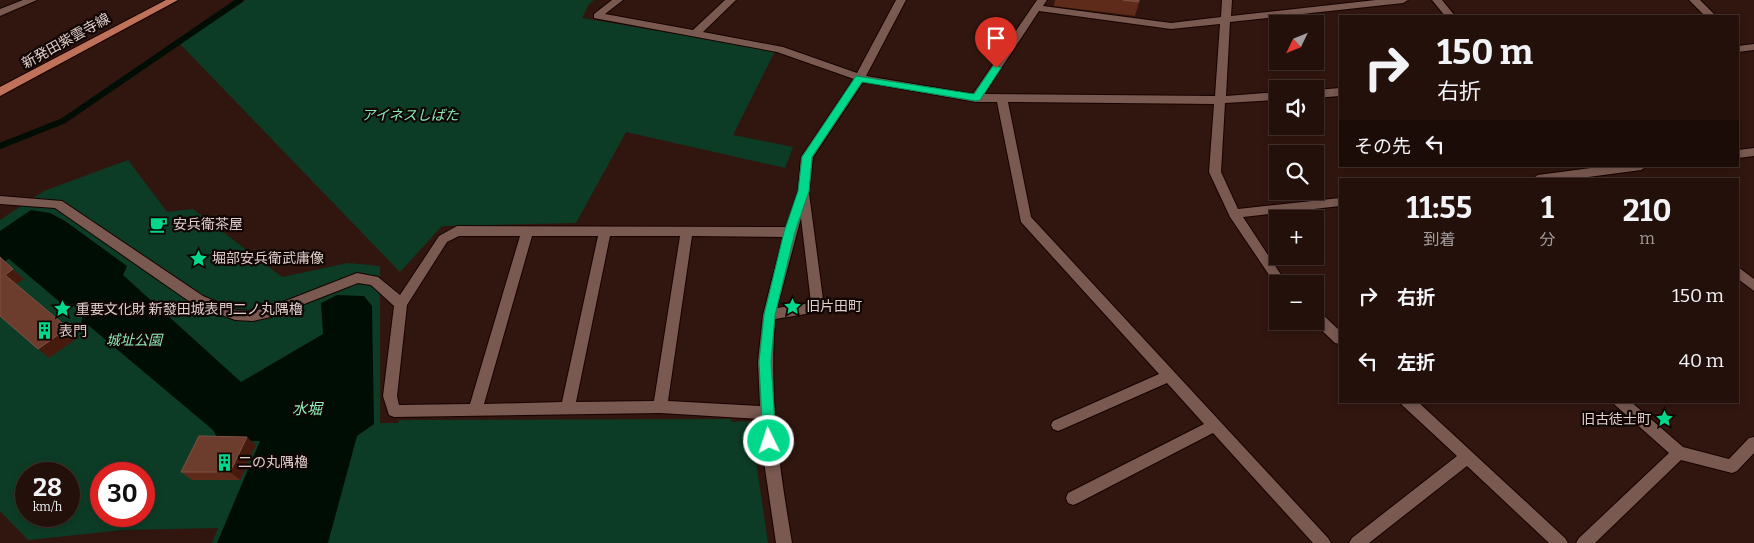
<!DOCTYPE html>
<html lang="ja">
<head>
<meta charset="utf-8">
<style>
  :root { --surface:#24100b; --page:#2c1914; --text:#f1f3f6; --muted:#a39d9d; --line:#41302c }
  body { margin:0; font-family:Bitter,"Noto Sans JP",serif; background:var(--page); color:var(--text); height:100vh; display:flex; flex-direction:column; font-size:19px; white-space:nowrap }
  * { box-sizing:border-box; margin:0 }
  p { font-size:16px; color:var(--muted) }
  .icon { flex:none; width:28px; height:28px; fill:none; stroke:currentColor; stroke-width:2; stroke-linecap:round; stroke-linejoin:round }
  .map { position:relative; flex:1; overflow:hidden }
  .sheet { position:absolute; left:1339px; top:178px; width:400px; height:225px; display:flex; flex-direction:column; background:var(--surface); border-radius:0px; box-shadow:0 2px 8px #0003,0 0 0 1px var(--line) }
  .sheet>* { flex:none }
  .hud { position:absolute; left:1339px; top:15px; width:400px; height:152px; border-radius:0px; box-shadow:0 2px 8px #0003,0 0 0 1px var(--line); background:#24100b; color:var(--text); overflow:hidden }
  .needle { width:32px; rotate:227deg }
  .controls { position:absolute; left:1269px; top:15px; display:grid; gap:10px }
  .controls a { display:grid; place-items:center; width:55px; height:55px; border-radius:0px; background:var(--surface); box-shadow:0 2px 8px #0003,0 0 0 1px var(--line); font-size:25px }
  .speed { position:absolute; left:15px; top:462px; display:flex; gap:10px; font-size:25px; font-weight:700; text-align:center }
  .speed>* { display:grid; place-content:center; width:65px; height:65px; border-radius:50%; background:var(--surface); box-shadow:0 2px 8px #0003,0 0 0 1px var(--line); line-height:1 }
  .speed small { font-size:12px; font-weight:400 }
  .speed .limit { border:8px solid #d22; background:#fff; color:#111 }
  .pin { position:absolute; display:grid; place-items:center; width:42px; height:42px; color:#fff; margin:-51px -21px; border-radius:50% 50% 50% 0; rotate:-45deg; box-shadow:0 0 5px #0007 }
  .pin .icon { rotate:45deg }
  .me { position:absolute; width:55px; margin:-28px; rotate:356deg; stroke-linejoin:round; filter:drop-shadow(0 0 4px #0008) }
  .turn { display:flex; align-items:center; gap:18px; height:105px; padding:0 15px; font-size:22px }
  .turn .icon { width:65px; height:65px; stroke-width:2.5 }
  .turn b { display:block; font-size:35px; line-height:42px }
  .then { display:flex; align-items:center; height:48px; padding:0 15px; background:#0003; gap:10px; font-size:19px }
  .eta { display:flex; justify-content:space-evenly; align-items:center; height:85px; text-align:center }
  .eta b { font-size:30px; font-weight:700; line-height:35px }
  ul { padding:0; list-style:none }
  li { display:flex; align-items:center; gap:15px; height:65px; padding:0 15px }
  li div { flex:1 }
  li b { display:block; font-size:19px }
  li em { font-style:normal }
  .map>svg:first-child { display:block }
  .green { fill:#0d3c26; fill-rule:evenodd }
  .water { fill:#000d05 }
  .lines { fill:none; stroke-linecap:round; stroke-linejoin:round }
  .stream { stroke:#000d05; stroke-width:6 }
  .minor-casing { stroke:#170200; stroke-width:2 }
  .major-casing { stroke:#170200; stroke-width:2 }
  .minor { fill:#795950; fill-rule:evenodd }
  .major { fill:#bf715a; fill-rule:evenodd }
  .wall { fill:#5e2a1a }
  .shaded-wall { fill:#461b0e }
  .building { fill:#6c3c2d; stroke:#7e5245 }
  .route { fill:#00d98c; stroke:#008d5b }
  .labels { text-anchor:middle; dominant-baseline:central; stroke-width:4.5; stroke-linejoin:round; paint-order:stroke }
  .street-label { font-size:14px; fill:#e0cdc8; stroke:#100604 }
  .park-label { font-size:14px; font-style:italic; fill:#8be8b5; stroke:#100604 }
  .poi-label { font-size:14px; fill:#e0cdc8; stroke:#100604; text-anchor:start }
  .water-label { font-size:15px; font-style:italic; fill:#90eeba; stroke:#100604 }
</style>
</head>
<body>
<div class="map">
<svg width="1754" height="543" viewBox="0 0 1754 543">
  <rect width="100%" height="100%" fill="#30160f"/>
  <g class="green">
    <path d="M246 0H594L589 4 582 18 775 51 733 135 793 147 785 168 626 132 576 223 442 226 400 272 180 44Z"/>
    <path d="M128 160 167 212 193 209 282 277 348 263 380 266V423H398L399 420 731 419V422L750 421 768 543H212L218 528 123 530 28 540 0 511V220L44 191ZM26 474H69V516H26ZM101 474H144V516H101Z"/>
  </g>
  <path class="water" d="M31 210 50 213 65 221 127 266 123 275 241 382 323 334 321 303 337 295 364 296 372 306 374 424 357 436 328 543H217L260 441H219L213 430 88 325 81 324 84 310 78 305 61 303 9 259 0 264V231Z"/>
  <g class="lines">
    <path class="stream" d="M0 146 63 121 240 0"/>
    <defs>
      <g id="minor">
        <path d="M23 0H37L0 16V9Z"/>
        <path d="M612 0H623L605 14 693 30 725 0H736L703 32 783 47 857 73 896 0H906L866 76 973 94 1037 0H1047L1043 6 1171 23 1221 17 1222 0H1232L1231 16 1376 0H1408L1403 3 1230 22 1226 96 1278 92V100L1225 103 1221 172 1238 209 1340 198V206L1243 217 1287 284H1278V288L1230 217 1209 172 1214 104 1008 102 1031 217 1328 538 1331 543H1313L1213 433 1078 503 1073 505 1068 503 1066 498 1068 493 1204 424 1167 383 1063 429 1058 431 1053 429 1051 425 1053 421 1159 374 1021 222 997 102H976L863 82 813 157 809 193 824 307 823 311 818 312 775 319C769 398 779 465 792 543H776L763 455 760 419 660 413 394 417 389 415 383 396 394 306 371 285 358 283 271 317 253 321 235 320 193 304 55 208 0 204V196L62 201 203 296 236 310 253 311 270 307 357 273 378 277 400 295 439 236 457 226 786 227 798 191 801 157 854 79 777 52 594 18V14ZM1039 11 1171 29 1220 24 1215 96 984 94ZM801 218 811 303 777 308ZM459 236H520L470 404 399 405 397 396 407 305 447 242ZM532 236H598L562 402 484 404ZM610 236H680L654 401 576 402ZM692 236 783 237 763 315 758 362 760 406 668 401Z"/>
        <path d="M1432 0H1442L1455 16H1445Z"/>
        <path d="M1689 0H1700L1716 16H1705Z"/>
        <path d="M1754 44V50L1738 52V46Z"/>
        <path d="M1340 88V96L1315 98V90Z"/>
        <path d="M1754 148V156L1738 158V150Z"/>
        <path d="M1606 166H1647L1641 170 1573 179H1532L1538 175Z"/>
        <path d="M1738 267 1754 279V291L1738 279Z"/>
        <path d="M1315 311 1320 312 1340 331V344L1335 343 1312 321H1315Z"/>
        <path d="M1400 401H1417L1565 538 1568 543H1549L1467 466 1369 543H1349L1352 538 1457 456 1402 405Z"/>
        <path d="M1613 401H1630L1683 447 1729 459 1749 438 1754 437V453L1737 471 1732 473 1681 460 1595 543H1576L1579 538 1669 453 1615 405Z"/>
      </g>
      <path id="major" d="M166 0H178L0 96V87Z"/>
    </defs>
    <use href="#minor" class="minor-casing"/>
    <use href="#major" class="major-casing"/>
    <use href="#minor" class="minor"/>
    <use href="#major" class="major"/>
  </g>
  <g class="wall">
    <path d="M1055 0H1140L1135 16 1054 6Z"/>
    <path d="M256 445 240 480H192L181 472Z"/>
  </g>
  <g class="shaded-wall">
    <path d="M6 263 24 279 16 284 5 275Z"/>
    <path d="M68 328 79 337 49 358 38 349Z"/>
    <path d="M247 437 256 445 240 480 230 472Z"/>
  </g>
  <g class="building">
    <path d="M1123 0H1139L1138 2Z"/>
    <path d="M0 257 13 269 5 275 68 328 38 349 0 316Z"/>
    <path d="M199 436 247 437 230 472H181Z"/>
  </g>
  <path class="route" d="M996 65 1001 68 980 100 976 101 862 82 812 157 809 191 795 232 775 315 771 362 776 441 774 445 769 447 765 445 763 441 759 362 764 315 784 232 798 191 802 157 856 76 974 94 993 66Z"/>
  <defs>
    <symbol id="cafe-bare" viewBox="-9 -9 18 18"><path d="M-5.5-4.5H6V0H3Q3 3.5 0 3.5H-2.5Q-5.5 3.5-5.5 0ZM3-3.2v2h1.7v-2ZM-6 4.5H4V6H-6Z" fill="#00d98c" stroke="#100604" stroke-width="2.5" paint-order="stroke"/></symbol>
    <symbol id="sight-bare" viewBox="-9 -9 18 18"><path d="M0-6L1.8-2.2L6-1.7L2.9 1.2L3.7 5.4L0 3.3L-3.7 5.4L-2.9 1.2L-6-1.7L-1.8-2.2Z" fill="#00d98c" stroke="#100604" stroke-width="2.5" paint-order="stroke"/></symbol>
    <symbol id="building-bare" viewBox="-9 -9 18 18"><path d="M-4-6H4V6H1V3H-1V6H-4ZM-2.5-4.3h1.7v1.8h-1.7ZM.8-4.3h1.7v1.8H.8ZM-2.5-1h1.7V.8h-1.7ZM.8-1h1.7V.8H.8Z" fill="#00d98c" stroke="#100604" stroke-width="2.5" paint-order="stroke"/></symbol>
  </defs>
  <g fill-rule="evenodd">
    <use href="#cafe-bare" x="146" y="212" width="25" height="25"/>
    <use href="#sight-bare" x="186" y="246" width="25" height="25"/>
    <use href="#sight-bare" x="780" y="294" width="25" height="25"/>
    <use href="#sight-bare" x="50" y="296" width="25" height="25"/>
    <use href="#building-bare" x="32" y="318" width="25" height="25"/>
    <use href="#sight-bare" x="1652" y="406" width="25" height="25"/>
    <use href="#building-bare" x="212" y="450" width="25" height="25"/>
  </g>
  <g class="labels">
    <g class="street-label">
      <text transform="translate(66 41) rotate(-29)">新発田紫雲寺線</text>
    </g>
    <g class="park-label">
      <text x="410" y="115">アイネスしばた</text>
      <text x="134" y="340">城址公園</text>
    </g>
    <g class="poi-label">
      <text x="173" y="224">安兵衛茶屋</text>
      <text x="212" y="258">堀部安兵衛武庸像</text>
      <text x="806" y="306">旧片田町</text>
      <text x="76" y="309">重要文化財 新發田城表門二ノ丸隅櫓</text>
      <text x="59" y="331">表門</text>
      <text x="1651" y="419" text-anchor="end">旧古徒士町</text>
      <text x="238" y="462">二の丸隅櫓</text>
    </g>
    <g class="water-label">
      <text x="307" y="409">水堀</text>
    </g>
  </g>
</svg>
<div class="controls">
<a><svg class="needle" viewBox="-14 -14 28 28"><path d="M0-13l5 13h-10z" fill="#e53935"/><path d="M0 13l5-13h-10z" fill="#a39d9d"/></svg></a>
<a><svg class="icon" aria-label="sound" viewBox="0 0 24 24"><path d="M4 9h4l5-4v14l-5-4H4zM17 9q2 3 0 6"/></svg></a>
<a><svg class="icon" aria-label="search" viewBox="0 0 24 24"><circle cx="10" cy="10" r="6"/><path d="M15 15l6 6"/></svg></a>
<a>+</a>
<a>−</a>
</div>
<div class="speed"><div>28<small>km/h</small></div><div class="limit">30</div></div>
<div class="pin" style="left:996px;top:68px;background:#d93025"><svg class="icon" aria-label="arrive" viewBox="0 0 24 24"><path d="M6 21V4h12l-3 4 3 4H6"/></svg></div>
<svg class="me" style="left:769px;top:441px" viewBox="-20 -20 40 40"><circle r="17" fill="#00d98c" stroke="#fff" stroke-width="3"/><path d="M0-11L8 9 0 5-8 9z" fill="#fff"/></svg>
<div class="hud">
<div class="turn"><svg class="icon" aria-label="right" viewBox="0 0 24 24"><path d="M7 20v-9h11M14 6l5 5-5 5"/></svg><div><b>150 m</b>右折</div></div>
<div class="then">その先<svg class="icon" aria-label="left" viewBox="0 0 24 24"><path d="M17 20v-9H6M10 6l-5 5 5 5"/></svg></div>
</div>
<section class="sheet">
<div class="eta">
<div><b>11:55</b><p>到着</p></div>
<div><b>1</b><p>分</p></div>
<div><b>210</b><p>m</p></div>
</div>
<ul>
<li><svg class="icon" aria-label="right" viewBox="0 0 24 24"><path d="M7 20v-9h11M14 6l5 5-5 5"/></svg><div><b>右折</b></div><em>150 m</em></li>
<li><svg class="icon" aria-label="left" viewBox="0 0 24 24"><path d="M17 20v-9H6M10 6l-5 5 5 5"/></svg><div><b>左折</b></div><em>40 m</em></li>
</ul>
</section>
</div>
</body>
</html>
